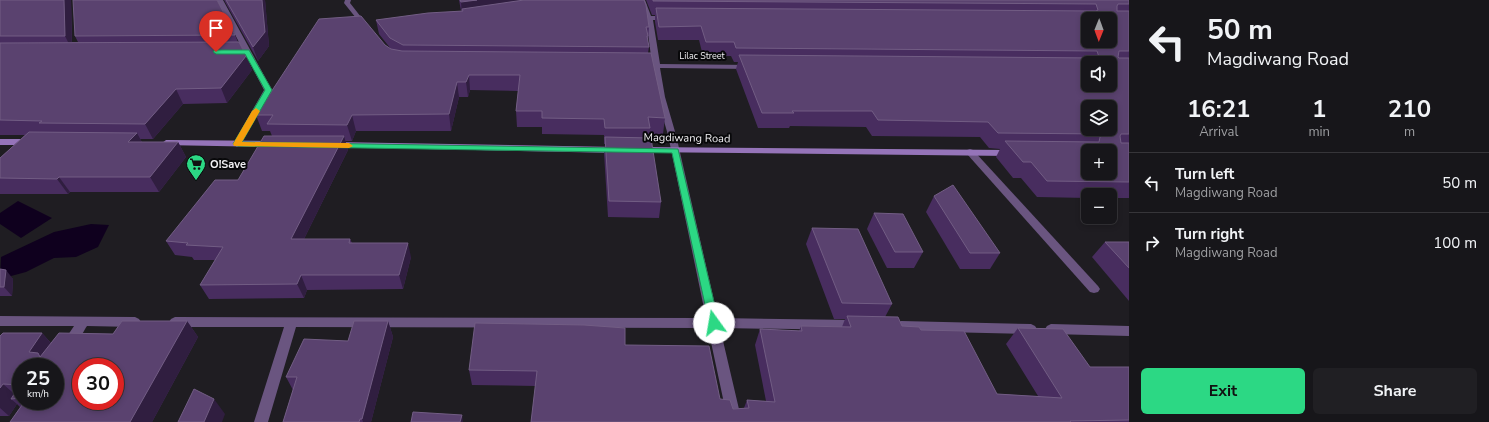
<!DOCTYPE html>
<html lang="en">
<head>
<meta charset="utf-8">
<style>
  :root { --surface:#17161a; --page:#201f23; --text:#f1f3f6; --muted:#9e9fa2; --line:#363539; --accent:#2cd884 }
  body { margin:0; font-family:"Nunito Sans",sans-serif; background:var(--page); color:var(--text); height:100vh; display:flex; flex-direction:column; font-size:15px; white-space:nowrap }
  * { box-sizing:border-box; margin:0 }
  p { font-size:13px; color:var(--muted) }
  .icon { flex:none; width:22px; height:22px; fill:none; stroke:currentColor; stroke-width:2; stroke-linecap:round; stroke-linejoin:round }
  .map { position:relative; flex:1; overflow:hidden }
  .details { display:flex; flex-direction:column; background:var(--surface); width:360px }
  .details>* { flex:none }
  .top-card { background:#17161a; color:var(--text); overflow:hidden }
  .needle { width:26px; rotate:181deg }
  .fabs { position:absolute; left:1081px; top:12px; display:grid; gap:8px }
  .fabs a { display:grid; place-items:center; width:36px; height:36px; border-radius:6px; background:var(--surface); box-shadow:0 2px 6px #0003,0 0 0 1px var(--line); font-size:20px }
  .speed { position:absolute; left:12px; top:358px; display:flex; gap:8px; font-size:20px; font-weight:700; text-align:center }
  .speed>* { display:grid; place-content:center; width:52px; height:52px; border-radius:50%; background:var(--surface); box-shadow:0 2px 6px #0003,0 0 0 1px var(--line); line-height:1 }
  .speed small { font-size:10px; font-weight:400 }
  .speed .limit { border:6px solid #d22; background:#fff; color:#111 }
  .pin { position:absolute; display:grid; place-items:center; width:34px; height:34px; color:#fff; margin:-41px -17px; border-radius:50% 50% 50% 0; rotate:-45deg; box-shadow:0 0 4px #0007 }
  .pin .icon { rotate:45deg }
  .me { position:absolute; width:44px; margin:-22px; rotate:347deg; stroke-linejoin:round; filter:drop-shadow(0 0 3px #0008) }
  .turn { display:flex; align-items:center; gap:14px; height:84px; padding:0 12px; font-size:18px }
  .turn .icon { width:52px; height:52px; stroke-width:2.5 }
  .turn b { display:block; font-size:28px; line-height:34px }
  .eta { display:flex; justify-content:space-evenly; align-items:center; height:68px; text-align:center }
  .eta b { font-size:24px; font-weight:700; line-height:28px }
  .button { display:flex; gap:8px; margin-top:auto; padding:8px 12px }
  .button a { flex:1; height:46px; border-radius:6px; background:var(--accent); color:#111; font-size:16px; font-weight:700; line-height:46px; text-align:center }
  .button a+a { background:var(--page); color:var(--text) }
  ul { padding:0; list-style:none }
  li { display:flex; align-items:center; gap:12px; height:60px; padding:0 12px; border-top:1px solid var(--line) }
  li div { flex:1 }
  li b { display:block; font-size:15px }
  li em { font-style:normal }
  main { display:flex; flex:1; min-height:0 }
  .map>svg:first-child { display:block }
  .water { fill:#0f001e }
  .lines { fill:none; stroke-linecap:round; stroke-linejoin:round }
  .service { fill:#6a5580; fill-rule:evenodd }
  .minor { fill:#6a5580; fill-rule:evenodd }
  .tertiary { fill:#6a5580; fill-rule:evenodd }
  .secondary { fill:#9574b9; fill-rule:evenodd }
  .wall { fill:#482d5f; fill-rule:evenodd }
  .shaded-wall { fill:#301e40 }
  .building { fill:#5a426f; stroke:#725d84; fill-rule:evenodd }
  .route { fill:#2cd884; stroke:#1d8c56 }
  .slow { fill:#f59e0b }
  .labels { text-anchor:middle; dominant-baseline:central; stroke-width:4; stroke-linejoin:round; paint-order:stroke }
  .far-street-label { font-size:9px; fill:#f1f0f3; stroke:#08080a }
  .street-label { font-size:11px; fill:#f1f0f3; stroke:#08080a }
  .poi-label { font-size:11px; font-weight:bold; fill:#f1f0f3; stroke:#08080a; text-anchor:start }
</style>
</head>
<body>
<main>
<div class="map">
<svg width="1129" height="422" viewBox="0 0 1129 422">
  <rect width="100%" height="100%" fill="#1f1d22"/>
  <g class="water">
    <path d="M18 201 52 218 21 238 0 224V213Z"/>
    <path d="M91 224 109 225 98 247 76 257 54 258 26 272 0 279 1 257 54 232Z"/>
  </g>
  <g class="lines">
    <path class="service" d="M970 149 973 150 1098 286 1100 289 1098 292 1094 293 1090 292 967 154 966 152 967 150Z"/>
    <g class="minor">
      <path d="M345 0H351L350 3 368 26V28H364L344 3Z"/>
      <path d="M639 0H645L651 16H668L671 18 668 20H653L660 64 751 65 755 67 751 69 660 68 665 97 676 135 718 318 855 320 859 322 861 325 859 328 855 330 720 328 742 422H728L708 328 296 327 268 422H254L284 327H175L171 325 169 322 171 319 175 317 706 318 668 135 657 97 653 68H641L637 66 641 64H652L646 18Z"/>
      <path d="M0 316 135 317 139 319 141 322 139 325 135 327 87 326C81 335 75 351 64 348L62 344 74 326H0Z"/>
      <path d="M901 321 1031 324 1035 326 1037 329 1035 332 1031 334 901 331 897 329 895 326 897 323Z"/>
      <path d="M1051 324 1129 326V336L1051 334 1047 332 1045 329 1047 326Z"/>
    </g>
    <path class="tertiary" d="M217 0H223L272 90 241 144 237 147 233 144 264 90Z"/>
    <g class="secondary">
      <path d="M0 139H30L34 142 30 145H0Z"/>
      <path d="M166 140 272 141 276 144 272 147 163 145 162 143Z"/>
      <path d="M334 142 618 147 622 150 618 153 331 147 330 145 331 143Z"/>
      <path d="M640 147 1010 150 1014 153 1010 156 637 152 636 150 637 148Z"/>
    </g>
  </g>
  <g class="wall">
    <path d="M0 0H71L72 42H78L75 36 235 35 238 42 246 56 252 70 227 103 183 104 153 139H140L142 142H178L186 157 159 192H70L68 194H0V158L25 135H0Z"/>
    <path d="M224 0H265L269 46 258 61Z"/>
    <path d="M459 0H644L649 27 648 42 649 47 648 53 665 118 663 134H650L649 138 661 202 659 218 608 217 604 153 605 144H604V135L542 134V127H517L516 111 518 91 470 90 468 97H459L451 131H356L352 141H345L348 150 304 239H350L352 243 411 257 403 289 307 290 304 298 209 299 200 285 215 260H194L192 257 175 255 166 241 238 180 272 136 270 131H262L256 115 385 45 391 49 379 34 376 20 461 11Z"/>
    <path d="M646 0H1129V198H1110V195H1088V198L1037 197 1021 178H1013L996 157 1000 149 989 148 980 137 872 136 866 127 790 126 789 128H758L736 69 738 62H734L731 56H703L699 40H658L655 22V15H652Z"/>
    <path d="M934 196 1000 253 990 269H960L926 212Z"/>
    <path d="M874 213 923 252 914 268H887L867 229Z"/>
    <path d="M812 228 892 304 885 317 902 326 921 330 997 394 1038 396 1006 344 1018 328 1090 367H1129V422H531L536 386 472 385 469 370 625 345 720 399 733 409 744 408 747 400 766 401 755 345 760 329 799 331 801 326 842 327 845 319H834L806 244Z"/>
    <path d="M1105 242H1129V301L1092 257Z"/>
    <path d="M0 269 13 279 12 296H0Z"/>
    <path d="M122 321H187L198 337 152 422H10L20 407 17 404 9 416H0V336L3 333H42L51 343 59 333 113 334ZM21 367H55V401H21ZM81 367H115V401H81Z"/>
    <path d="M388 321 393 337 371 422H283L293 390 286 377 348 341Z"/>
  </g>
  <g class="shaded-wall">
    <path d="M64 0H71L72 50 65 36Z"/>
    <path d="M262 0H265L269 46 258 61 253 47Z"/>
    <path d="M477 0H569L462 15 461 2Z"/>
    <path d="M246 56 252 70 227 103 221 88Z"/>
    <path d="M469 75 470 90 468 97 466 82Z"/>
    <path d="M457 82 459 97 451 131 449 114Z"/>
    <path d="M176 89 183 104 153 139 145 124Z"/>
    <path d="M352 115 356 131 352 141 347 125Z"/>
    <path d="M137 133 145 148 128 142Z"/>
    <path d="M344 136 348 150 297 253 291 239Z"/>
    <path d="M178 142 186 157 159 192 150 177Z"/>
    <path d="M59 177 70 192 68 194 57 179Z"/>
    <path d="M408 243 411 257 403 289 399 275Z"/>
    <path d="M6 270 13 279 12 296 4 287Z"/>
    <path d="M301 275 307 290 304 298 297 284Z"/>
    <path d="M187 321 198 337 152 422H130Z"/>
    <path d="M388 321 393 337 371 422H363L362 419Z"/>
    <path d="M42 333 56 349 52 367 29 352Z"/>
    <path d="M3 384 19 398 11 399 17 404 9 416 0 408V388Z"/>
    <path d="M214 399 225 414 222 422H204Z"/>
    <path d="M462 415 463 422H460Z"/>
  </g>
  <g class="building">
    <path d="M0 0H64L65 36H0Z"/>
    <path d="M73 0H217L235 35 75 36Z"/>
    <path d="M226 0H262L265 32 253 47Z"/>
    <path d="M460 0H477L461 2Z"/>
    <path d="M524 0H644L646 5 649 27H646L648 36H647L649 47 403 45 390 38 376 20 428 13 463 11 462 9Z"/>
    <path d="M653 0H1129V4H1118L1117 6V11H1129V51H1119L1118 57 1119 58H1129V134H1121L1120 136 1121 143H1129V182L1047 181 1031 162H1023L1005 141 1099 142 1100 137 1103 136 1102 134 998 133 988 122 878 120 872 111H792L794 113H762L739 55 1097 58 1099 57 1097 51 736 48 734 42H706L701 26 659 27 656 8 1096 11 1098 10 1096 4 653 1ZM1088 19H1110V41H1088ZM1088 63H1110V85H1088ZM1088 107H1110V129H1088ZM1088 151H1110V173H1088Z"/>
    <path d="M361 16 385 45 391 49 402 51 651 53 665 118 648 117 650 128H605L604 119 542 118V111H516L520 75H469L466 82H457L449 114 352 115 347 125 267 124 273 115H256L319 19Z"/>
    <path d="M239 42 246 56 221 88 176 89 145 124 39 123 42 121 0 120V43Z"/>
    <path d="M29 132 137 133 128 142H178L150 177H59L57 179 0 178V158Z"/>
    <path d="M264 136H344L291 239H350L349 243H408L399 275H301L297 284 200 285 223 247 186 245 188 243 166 241 215 180H238Z"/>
    <path d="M605 137 651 138 661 202 609 201Z"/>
    <path d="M953 185 1000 253H970L934 196Z"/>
    <path d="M874 213 903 214 923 252H895Z"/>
    <path d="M812 228 858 229 892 304 842 303Z"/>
    <path d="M1105 242H1129V268Z"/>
    <path d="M0 269 6 270 4 287H0Z"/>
    <path d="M847 316 898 317 902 326 919 327 921 330 964 331 997 394 1062 398 1018 328 1063 329 1090 367H1129V420L1070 421 1071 422H531L537 371 469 370 475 323 584 325 625 328V345L709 346 720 399 730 400 733 409 749 408 747 400 775 402 760 329 802 331 801 326 851 327Z"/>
    <path d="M122 321H187L130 422H10L25 401H55V367H21V398L11 399 20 385 3 384 0 388V336L3 333H42L29 352 38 353 40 357 59 333 113 334ZM81 367H115V401H81Z"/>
    <path d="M354 321H388L362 419H360L359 422H283L297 377H286L304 339 348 341Z"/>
    <path d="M194 389 214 399 204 422H178Z"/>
    <path d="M413 412 462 415 460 422H411Z"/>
  </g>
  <path class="route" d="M214 50H249L272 90 242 142 678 149 719 323 718 326 714 327 710 326 709 323 672 153 237 146 233 144 265 90 245 54H216L213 52Z"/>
  <path class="slow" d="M256 108 260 111 242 142 349 143 353 146 349 148 234 146 233 144 252 111Z"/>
  <defs>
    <symbol id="supermarket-pin" viewBox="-11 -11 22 30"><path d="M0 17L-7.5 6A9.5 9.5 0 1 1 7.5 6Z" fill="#2cd884" stroke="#08080a"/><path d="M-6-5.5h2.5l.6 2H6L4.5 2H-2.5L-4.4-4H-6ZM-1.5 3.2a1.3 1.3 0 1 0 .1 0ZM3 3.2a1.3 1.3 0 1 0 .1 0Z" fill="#111"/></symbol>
  </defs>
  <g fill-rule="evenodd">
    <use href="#supermarket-pin" x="185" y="153" width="22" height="30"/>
  </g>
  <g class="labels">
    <g class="far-street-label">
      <text x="702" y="56">Lilac Street</text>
    </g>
    <g class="street-label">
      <text transform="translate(687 138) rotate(1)">Magdiwang Road</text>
    </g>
    <g class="poi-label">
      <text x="210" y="164">O!Save</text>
    </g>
  </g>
</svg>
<div class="fabs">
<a><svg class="needle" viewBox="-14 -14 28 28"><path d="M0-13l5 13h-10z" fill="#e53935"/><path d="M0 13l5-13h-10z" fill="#9e9fa2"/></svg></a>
<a><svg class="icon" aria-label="sound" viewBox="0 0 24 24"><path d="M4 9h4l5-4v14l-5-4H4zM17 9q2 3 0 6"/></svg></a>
<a><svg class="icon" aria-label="layers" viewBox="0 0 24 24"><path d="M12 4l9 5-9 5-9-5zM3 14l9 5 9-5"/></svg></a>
<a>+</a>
<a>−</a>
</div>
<div class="speed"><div>25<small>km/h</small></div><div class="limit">30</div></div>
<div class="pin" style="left:216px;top:52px;background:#d93025"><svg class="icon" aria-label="arrive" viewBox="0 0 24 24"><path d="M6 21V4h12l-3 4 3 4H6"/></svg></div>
<svg class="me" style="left:714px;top:323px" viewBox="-20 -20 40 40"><circle r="19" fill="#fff"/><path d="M0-13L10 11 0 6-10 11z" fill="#2cd884"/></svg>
</div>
<section class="details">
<div class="top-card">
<div class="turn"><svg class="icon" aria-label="left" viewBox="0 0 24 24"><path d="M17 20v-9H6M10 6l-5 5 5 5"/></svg><div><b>50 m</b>Magdiwang Road</div></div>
</div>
<div class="eta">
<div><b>16:21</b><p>Arrival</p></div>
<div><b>1</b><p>min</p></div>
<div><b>210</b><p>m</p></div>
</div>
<ul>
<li><svg class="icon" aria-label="left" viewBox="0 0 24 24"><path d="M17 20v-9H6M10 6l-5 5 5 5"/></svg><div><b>Turn left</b><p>Magdiwang Road</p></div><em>50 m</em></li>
<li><svg class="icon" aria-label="right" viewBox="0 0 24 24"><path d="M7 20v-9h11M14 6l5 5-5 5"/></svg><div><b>Turn right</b><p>Magdiwang Road</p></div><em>100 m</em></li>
</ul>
<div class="button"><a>Exit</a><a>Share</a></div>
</section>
</main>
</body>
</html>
